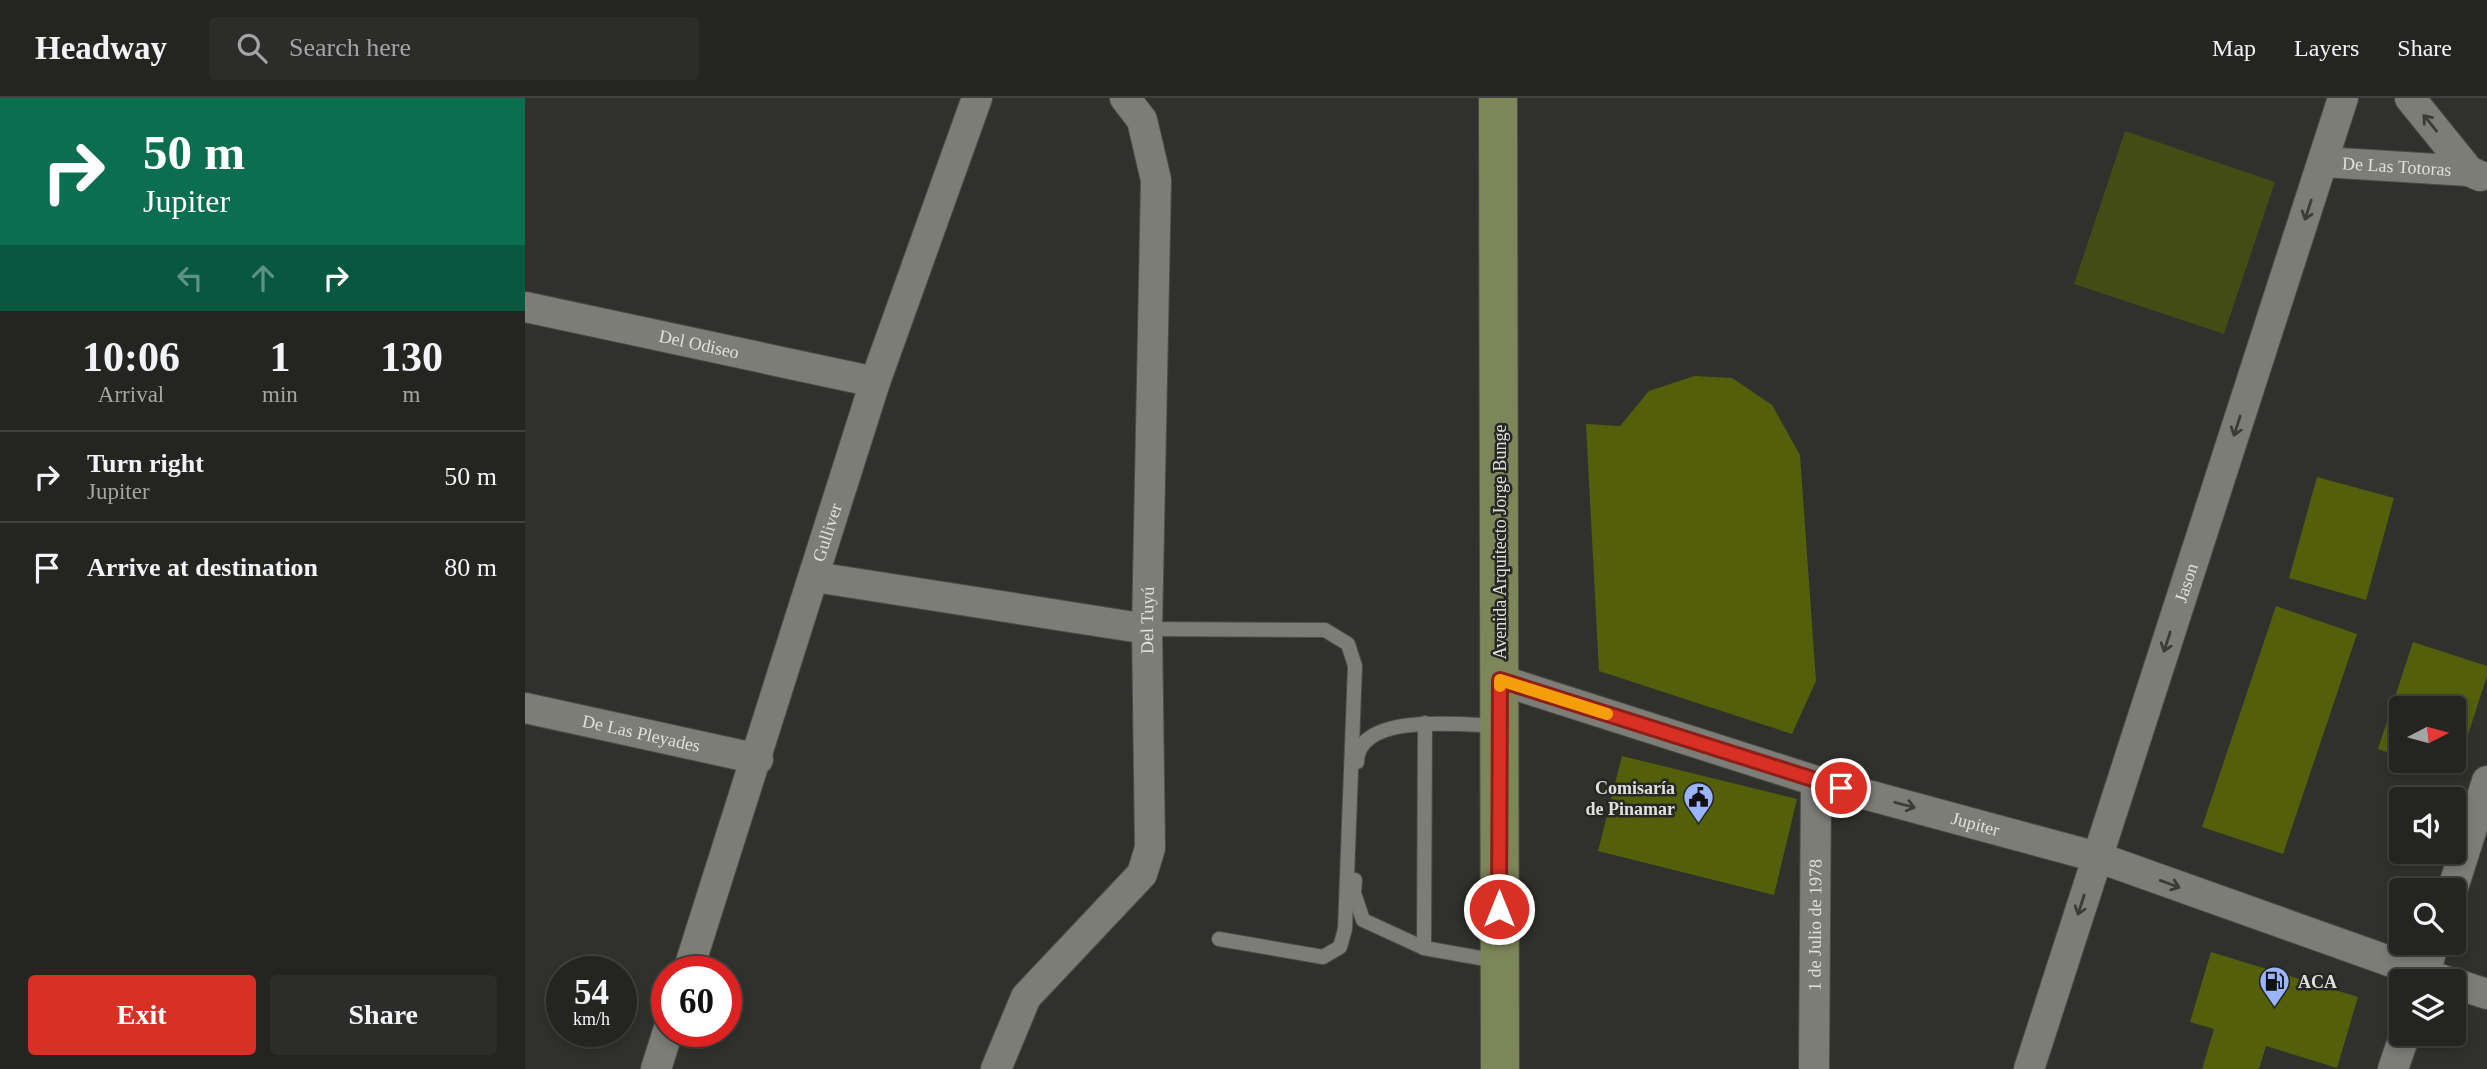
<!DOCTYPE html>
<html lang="en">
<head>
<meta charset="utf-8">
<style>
  :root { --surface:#242521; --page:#2c2d2a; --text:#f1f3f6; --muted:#a3a5a5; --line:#41423f; --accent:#d93025 }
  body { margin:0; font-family:Georgia,serif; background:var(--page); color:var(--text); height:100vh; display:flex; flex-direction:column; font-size:26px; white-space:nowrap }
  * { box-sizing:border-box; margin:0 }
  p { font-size:23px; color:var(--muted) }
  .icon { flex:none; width:38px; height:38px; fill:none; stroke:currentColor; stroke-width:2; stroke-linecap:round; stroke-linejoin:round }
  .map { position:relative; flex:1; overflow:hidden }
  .details { display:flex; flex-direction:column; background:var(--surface); width:525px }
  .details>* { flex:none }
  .banner { background:#0b6e4f; color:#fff; overflow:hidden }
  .needle { width:46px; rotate:84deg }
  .buttons { position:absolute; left:1864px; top:598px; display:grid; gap:14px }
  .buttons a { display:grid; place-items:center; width:77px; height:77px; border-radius:7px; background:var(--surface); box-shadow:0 4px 10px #0003,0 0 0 2px var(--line); font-size:35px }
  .speed { position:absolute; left:21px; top:858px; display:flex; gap:14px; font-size:35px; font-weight:700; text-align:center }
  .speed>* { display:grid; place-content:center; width:91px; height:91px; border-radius:50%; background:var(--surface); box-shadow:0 4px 10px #0003,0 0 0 2px var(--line); line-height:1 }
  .speed small { font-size:18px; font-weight:400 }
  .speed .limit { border:10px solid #d22; background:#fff; color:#111 }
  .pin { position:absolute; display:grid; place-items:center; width:60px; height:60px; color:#fff; margin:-30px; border:4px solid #fff; border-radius:50%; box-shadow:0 2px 7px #0007 }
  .me { position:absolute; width:77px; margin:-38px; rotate:0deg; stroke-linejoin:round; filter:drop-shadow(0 0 5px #0008) }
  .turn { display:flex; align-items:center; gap:24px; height:147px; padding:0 28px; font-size:32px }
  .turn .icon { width:91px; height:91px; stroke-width:2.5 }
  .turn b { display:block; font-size:49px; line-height:60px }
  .lanes { display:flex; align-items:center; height:66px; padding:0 28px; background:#0003; justify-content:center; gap:35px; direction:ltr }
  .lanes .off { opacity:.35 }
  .eta { display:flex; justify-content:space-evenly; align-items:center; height:119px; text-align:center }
  .eta b { font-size:42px; font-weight:700; line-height:49px }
  .action { display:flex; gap:14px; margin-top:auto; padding:14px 28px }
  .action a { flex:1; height:80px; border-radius:7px; background:var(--accent); color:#fff; font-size:28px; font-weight:700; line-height:80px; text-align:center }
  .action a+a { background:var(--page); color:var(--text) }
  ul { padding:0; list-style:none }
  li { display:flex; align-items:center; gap:21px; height:91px; padding:0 28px; border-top:2px solid var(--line) }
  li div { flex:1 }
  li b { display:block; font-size:26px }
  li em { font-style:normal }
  header { display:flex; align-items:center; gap:42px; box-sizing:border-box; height:98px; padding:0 35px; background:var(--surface); border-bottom:2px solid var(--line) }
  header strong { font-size:33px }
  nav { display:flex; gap:38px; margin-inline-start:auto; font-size:24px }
  .search { width:490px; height:63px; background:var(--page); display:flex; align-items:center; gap:18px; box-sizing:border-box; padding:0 24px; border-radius:7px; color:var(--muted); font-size:26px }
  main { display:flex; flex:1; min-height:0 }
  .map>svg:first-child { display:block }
  .green { fill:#434c14 }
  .building { fill:#535f0a }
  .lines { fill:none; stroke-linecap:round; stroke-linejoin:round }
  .service-casing { stroke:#4c4d48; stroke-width:16 }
  .minor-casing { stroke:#4c4d48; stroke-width:32 }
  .primary-casing { stroke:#4c4d48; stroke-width:40 }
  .service { stroke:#7c7d77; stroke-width:14 }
  .minor { stroke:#7c7d77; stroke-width:30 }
  .primary { stroke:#7d8658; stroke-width:38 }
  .oneway { stroke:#3c3c37 }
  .route-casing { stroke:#8d1f18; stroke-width:18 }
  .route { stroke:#d93025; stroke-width:12 }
  .slow { stroke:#f59e0b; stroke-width:12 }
  .labels { text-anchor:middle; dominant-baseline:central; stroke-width:5; stroke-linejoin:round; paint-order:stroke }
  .street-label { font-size:18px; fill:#dfe0dd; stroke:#262722 }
  .poi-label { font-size:18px; font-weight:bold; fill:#dfe0dd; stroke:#262722; text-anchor:end }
</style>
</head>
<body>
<header>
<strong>Headway</strong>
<div class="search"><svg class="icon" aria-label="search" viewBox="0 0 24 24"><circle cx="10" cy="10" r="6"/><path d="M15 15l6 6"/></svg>Search here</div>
<nav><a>Map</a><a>Layers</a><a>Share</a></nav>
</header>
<main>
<section class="details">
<div class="banner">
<div class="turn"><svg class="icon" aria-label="right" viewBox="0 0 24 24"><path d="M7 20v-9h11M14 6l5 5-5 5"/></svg><div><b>50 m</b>Jupiter</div></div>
<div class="lanes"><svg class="icon off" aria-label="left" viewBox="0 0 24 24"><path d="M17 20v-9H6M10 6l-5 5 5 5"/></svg><svg class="icon off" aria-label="ahead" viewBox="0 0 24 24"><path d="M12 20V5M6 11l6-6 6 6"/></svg><svg class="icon" aria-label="right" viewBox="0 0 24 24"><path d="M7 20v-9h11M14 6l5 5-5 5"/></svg></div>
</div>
<div class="eta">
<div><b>10:06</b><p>Arrival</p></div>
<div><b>1</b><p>min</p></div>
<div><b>130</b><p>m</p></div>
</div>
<ul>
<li><svg class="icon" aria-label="right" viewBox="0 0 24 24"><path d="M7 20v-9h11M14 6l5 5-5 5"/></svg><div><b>Turn right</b><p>Jupiter</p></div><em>50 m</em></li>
<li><svg class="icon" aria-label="arrive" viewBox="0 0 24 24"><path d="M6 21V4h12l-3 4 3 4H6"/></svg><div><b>Arrive at destination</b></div><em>80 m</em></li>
</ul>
<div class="action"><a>Exit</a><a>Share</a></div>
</section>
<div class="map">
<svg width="1962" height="971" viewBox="0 0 1962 971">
  <rect width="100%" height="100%" fill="#30312c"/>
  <path class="green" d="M1600 33 1750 84 1699 236 1549 186Z"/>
  <g class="building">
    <path d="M1169 278 1207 280 1247 307 1275 357 1291 583 1267 636 1074 573 1061 326 1095 328 1124 293Z"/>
    <path d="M1792 379 1869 400 1841 502 1764 480Z"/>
    <path d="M1751 508 1832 536 1758 756 1677 729Z"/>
    <path d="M1888 544 1962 568V578L1930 677 1891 664 1928 663V611H1876V659L1853 651Z"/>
    <path d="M1097 658 1272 701 1249 797 1073 753Z"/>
    <path d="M1686 854 1833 899 1812 970 1741 948 1734 971H1677L1689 931 1665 924Z"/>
  </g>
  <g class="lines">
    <defs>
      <g id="service">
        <path d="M622 531 800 532 823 546 830 568 820 831 815 849 798 859 694 841"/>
        <path d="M832 664C833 613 939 627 974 628"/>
        <path d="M830 782 829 795 838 822 899 850 972 863"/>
        <path d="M899 850 900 625"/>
      </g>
      <g id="minor">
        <path d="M1885 0 1944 73 1955 78"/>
        <path id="s1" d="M1798 64 1944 73"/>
        <path id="s2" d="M0 209 350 284"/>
        <path d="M290 479 622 531"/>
        <path id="s3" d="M975 582 1291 683 1572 759 1923 884"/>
        <path id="s4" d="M0 610 233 661"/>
        <path d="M1927 793 1962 683"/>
        <path id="s5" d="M163 873 350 284 452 0"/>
        <path d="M1897 884 1909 845"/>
        <path d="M1928 885 1962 896"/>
        <path d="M131 971 143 933"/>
        <path id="s6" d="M471 971 501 899 617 776 625 750 622 531 631 82 617 22 600 0"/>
        <path id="s7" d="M1289 971 1291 683"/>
        <path id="s8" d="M1504 971 1818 0"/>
        <path d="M1868 971 1880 936"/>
      </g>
      <path id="primary" d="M973 0 975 971"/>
    </defs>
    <use href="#service" class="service-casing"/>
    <use href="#minor" class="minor-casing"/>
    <use href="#primary" class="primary-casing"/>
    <use href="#service" class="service"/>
    <use href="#minor" class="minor"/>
    <use href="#primary" class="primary"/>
  </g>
  <defs><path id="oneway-shaft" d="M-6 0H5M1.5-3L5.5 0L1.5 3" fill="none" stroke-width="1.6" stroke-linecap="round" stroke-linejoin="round" transform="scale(1.75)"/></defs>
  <g class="oneway">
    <use href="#oneway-shaft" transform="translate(1905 25) rotate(-129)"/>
    <use href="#oneway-shaft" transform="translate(1783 112) rotate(108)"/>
    <use href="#oneway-shaft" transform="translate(1712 328) rotate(108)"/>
    <use href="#oneway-shaft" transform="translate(1642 544) rotate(108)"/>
    <use href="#oneway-shaft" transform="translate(1380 707) rotate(15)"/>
    <use href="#oneway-shaft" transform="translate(1645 786) rotate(20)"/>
    <use href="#oneway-shaft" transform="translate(1556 807) rotate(108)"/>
  </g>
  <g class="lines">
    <defs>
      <path id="route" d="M974 811 975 582 1316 690"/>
    </defs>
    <use href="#route" class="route-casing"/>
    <use href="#route" class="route"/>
    <path class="slow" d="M975 588V582L1082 616"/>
  </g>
  <defs>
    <symbol id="civic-pin" viewBox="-11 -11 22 30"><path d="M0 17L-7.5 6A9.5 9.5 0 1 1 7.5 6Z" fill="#9ab5fd" stroke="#262722"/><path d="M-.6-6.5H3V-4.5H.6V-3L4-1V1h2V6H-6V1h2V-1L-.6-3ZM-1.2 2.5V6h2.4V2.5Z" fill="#111"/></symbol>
    <symbol id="fuel-pin" viewBox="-11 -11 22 30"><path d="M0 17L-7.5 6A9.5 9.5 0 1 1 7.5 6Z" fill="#9ab5fd" stroke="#262722"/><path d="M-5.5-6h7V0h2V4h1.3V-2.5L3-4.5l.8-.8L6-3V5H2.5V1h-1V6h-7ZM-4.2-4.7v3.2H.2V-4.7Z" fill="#111"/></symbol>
  </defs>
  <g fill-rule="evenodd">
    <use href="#civic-pin" x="1156" y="682" width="35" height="47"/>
    <use href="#fuel-pin" x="1732" y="866" width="35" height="47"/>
  </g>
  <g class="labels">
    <g class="street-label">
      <text stroke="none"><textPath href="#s1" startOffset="74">De Las Totoras</textPath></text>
      <text stroke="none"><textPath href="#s2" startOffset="178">Del Odiseo</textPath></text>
      <text stroke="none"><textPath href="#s5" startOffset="460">Gulliver</textPath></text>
      <text transform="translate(975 444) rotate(-90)">Avenida Arquitecto Jorge Bunge</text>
      <text stroke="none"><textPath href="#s8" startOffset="511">Jason</textPath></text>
      <text stroke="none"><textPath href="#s6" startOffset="502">Del Tuyú</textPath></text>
      <text stroke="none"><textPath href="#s4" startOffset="119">De Las Pleyades</textPath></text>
      <text stroke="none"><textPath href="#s3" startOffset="497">Jupiter</textPath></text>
      <text stroke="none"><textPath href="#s7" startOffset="144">1 de Julio de 1978</textPath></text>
    </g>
    <g class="poi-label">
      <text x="1150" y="690">Comisaría<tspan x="1150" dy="21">de Pinamar</tspan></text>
      <text x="1773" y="884" text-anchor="start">ACA</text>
    </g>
  </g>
</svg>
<div class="buttons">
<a><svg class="needle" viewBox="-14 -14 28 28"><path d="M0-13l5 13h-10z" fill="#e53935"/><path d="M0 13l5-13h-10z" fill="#a3a5a5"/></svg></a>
<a><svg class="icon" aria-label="sound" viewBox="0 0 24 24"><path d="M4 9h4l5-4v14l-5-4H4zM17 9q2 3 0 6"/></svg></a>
<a><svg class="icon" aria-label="search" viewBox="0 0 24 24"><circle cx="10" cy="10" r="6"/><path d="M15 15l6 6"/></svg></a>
<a><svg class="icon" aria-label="layers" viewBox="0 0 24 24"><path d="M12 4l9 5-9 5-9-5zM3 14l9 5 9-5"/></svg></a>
</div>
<div class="speed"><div>54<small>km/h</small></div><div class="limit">60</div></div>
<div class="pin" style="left:1316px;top:690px;background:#d93025"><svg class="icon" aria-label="arrive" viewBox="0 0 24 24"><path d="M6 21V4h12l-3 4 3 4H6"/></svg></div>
<svg class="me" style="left:974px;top:811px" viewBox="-20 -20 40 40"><circle r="17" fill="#d93025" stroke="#fff" stroke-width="3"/><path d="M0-11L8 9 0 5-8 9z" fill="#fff"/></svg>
</div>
</main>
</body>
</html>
